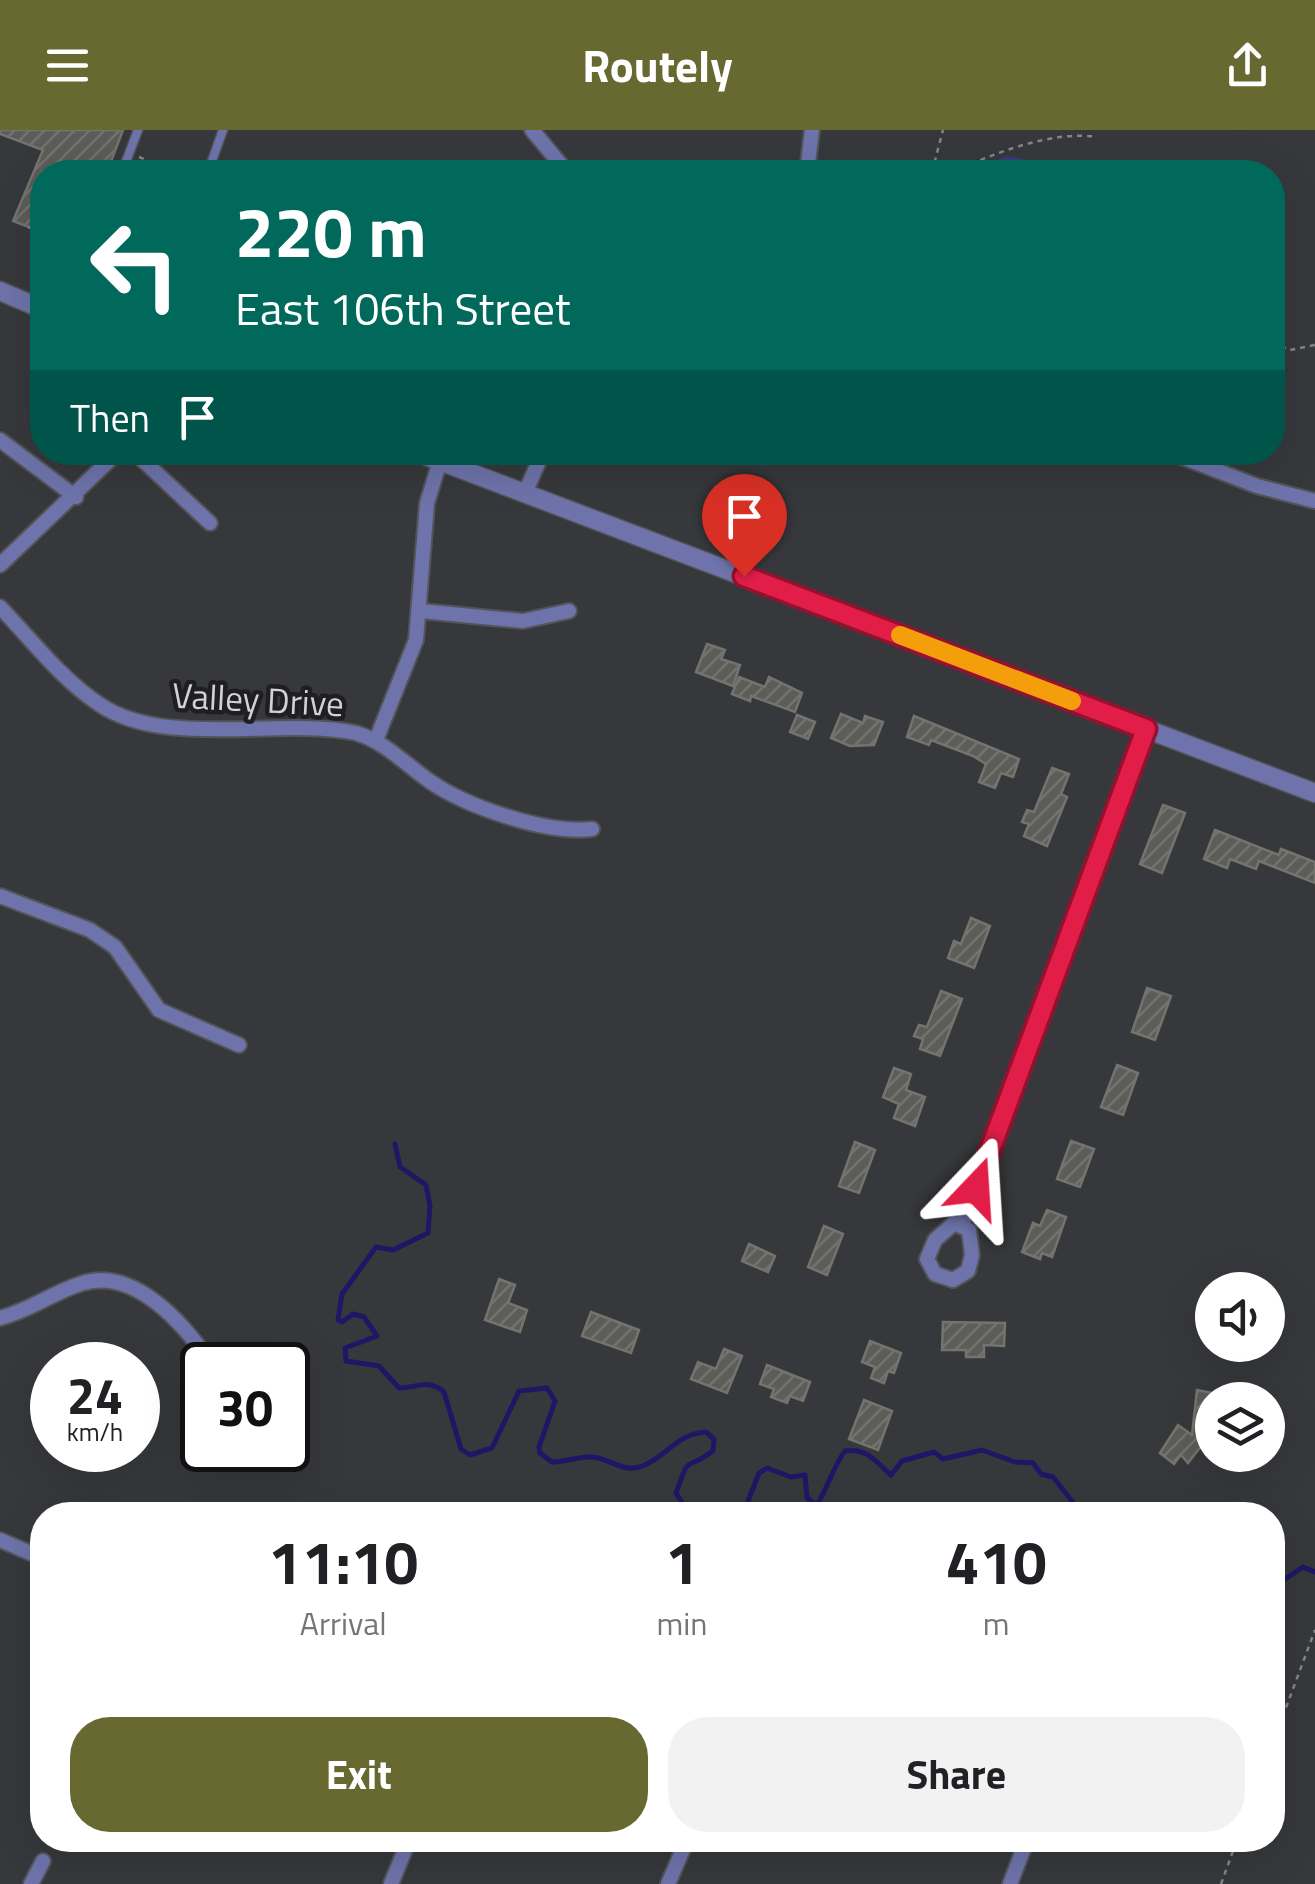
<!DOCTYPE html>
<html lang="en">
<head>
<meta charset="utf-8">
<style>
  :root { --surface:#fff; --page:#f2f2f2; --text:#202124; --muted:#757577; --accent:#686831 }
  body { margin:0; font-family:"Titillium Web",sans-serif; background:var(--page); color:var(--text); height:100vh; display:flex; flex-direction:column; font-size:38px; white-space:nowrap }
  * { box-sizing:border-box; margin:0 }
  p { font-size:32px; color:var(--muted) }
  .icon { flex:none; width:55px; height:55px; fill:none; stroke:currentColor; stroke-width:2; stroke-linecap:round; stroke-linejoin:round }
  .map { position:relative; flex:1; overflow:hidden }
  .sheet { position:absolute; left:30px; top:1372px; width:1255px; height:350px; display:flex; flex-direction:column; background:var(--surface); border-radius:40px; box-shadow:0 10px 40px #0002 }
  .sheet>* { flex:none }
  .guide { position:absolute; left:30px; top:30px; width:1255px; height:305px; border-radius:40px; box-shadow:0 10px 40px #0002; background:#00695c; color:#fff; overflow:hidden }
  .fabs { position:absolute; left:1195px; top:1142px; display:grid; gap:20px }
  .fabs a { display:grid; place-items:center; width:90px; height:90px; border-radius:50%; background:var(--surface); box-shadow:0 10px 40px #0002; font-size:50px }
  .speed { position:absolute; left:30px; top:1212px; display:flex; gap:20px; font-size:50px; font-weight:700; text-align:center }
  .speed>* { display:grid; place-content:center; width:130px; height:130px; border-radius:50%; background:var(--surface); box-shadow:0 10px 40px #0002; line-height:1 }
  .speed small { font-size:25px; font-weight:400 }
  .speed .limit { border:5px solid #111; border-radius:15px; background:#fff; color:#111 }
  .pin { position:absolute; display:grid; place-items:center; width:85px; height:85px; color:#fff; margin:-102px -42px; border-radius:50% 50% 50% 0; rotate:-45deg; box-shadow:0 0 10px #0007 }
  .pin .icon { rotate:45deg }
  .me { position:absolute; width:110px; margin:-55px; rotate:20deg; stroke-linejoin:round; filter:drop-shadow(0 0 8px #0008) }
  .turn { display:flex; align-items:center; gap:35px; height:210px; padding:0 40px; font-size:45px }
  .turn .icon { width:130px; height:130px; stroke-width:2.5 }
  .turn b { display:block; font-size:70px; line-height:85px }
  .then { display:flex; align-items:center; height:95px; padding:0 40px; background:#0003; gap:20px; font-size:38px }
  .eta { display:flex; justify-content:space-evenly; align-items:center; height:170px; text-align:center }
  .eta b { font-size:60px; font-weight:700; line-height:70px }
  .primary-button { display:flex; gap:20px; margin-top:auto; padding:20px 40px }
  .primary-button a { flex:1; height:115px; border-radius:40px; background:var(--accent); color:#fff; font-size:40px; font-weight:700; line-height:115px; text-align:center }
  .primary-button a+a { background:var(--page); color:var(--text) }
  header { display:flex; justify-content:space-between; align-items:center; height:130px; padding:0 40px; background:var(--accent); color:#fff; font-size:45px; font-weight:700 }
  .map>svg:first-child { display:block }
  .park { fill:#393d75 }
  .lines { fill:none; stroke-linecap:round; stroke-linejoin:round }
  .stream { stroke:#1f1765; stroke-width:5 }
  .building { fill:url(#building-hatch); stroke:#74746f; stroke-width:2.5 }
  .service-casing { stroke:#535457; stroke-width:11 }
  .minor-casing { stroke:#535457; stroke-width:18 }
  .tertiary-casing { stroke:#535457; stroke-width:21 }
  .path { stroke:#848588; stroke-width:2.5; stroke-dasharray:5 5; stroke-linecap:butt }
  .service { stroke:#6e74ab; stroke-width:8 }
  .minor { stroke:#6e74ab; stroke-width:14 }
  .tertiary { stroke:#6e74ab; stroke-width:18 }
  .route-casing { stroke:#92132f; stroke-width:25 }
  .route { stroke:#e11d48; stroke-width:18 }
  .slow { stroke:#f59e0b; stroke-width:18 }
  .labels { text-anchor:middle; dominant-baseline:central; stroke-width:9; stroke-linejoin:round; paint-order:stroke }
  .street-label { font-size:35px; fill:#d2d2d5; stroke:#1f1f21 }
</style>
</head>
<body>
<header><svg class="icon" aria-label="menu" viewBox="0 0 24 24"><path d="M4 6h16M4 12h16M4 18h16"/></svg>Routely<svg class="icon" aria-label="share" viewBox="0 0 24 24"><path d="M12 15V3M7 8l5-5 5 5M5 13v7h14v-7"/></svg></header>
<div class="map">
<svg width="1315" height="1754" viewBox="0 0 1315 1754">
  <defs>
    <pattern id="building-hatch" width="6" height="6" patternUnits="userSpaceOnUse" patternTransform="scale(2.5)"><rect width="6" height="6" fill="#5c5c58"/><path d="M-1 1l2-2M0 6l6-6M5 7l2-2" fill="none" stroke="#72726f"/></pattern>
  </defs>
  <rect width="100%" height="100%" fill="#37383b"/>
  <path class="park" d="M1008 26 1032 31 1047 42H964Z"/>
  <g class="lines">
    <g class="stream">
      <path d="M395 1014 400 1037 426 1055 430 1076 428 1103 393 1120 376 1117 342 1164 338 1190 342 1192 353 1184 364 1187 377 1206 345 1218 346 1231 379 1236 399 1258C417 1258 428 1248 444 1262L461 1319 470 1325 492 1318 519 1261 547 1258 555 1271 539 1317 540 1323 552 1332C565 1332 579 1326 592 1327 611 1328 623 1345 645 1335 669 1324 677 1304 706 1302L714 1309 713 1321C683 1343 691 1321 676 1363L683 1374 727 1384 745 1379 759 1343 767 1338 791 1347 805 1345 807 1368 817 1375C827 1359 835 1333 845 1321 868 1317 876 1333 891 1345L902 1331 934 1322 943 1329 982 1320 1015 1332 1033 1333 1041 1344 1053 1347 1083 1385"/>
      <path d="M1272 1452H1281L1303 1437 1315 1442"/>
    </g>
  </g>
  <g class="building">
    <path d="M0 0H123L107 42H42V102L13 91 43 20 0 4Z"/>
    <path d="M707 514 725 520 721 529 740 535 733 556 696 542Z"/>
    <path d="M739 547 765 557 769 547 802 563 795 582 751 566 750 571 732 564Z"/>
    <path d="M841 584 863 593 865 586 883 592 874 615 850 616 831 608Z"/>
    <path d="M797 585 815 592 808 609 790 602Z"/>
    <path d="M914 586 1019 629 1013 647 1001 643 995 658 979 652 986 634 973 626 931 610 929 615 907 607Z"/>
    <path d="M1052 638 1069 644 1061 664 1067 667 1047 716 1024 706 1029 694 1022 692 1027 680 1034 682Z"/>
    <path d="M1163 675 1185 683 1162 743 1140 734Z"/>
    <path d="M1215 700 1279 725 1281 719 1315 732V753L1259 731 1256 739 1230 729 1227 738 1204 729Z"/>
    <path d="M971 788 990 796 974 838 948 828 954 811 961 814Z"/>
    <path d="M1147 858 1171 866 1155 910 1132 902Z"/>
    <path d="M941 861 962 869 940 926 920 919 923 909 914 906 919 895 927 897Z"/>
    <path d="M1117 935 1138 943 1123 985 1101 977Z"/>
    <path d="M894 938 911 944 906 960 925 967 915 996 894 988 899 974 883 967Z"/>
    <path d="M1071 1011 1094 1019 1080 1057 1057 1049Z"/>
    <path d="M855 1012 875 1020 859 1063 839 1056Z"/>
    <path d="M1047 1080 1066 1087 1052 1127 1042 1123 1040 1129 1022 1122 1033 1093 1040 1096Z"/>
    <path d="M824 1096 843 1104 827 1145 808 1137Z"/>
    <path d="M749 1114 775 1126 768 1142 742 1131Z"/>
    <path d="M499 1149 515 1155 508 1173 527 1180 520 1202 485 1190Z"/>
    <path d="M591 1182 639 1200 631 1223 582 1206Z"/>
    <path d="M943 1192 1005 1193 1004 1216 984 1215V1227H966V1220H942Z"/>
    <path d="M870 1211 901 1223 894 1243 888 1241 884 1253 871 1248 875 1237 862 1232Z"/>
    <path d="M724 1219 742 1226 727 1263 691 1249 698 1232 716 1239Z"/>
    <path d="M767 1235 810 1252 803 1271 790 1266 787 1273 771 1267 774 1259 760 1254Z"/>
    <path d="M1197 1260 1212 1263V1302L1188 1333 1181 1325 1174 1334 1160 1323 1178 1295 1192 1305Z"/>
    <path d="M864 1270 892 1281 878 1320 849 1309Z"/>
  </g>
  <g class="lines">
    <defs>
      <g id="service">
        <path d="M122 42 138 0"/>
        <path d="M208 42 223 0"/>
      </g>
      <g id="minor">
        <path d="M532 0 567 42"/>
        <path d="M807 42 812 0"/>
        <path d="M0 310 76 367"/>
        <path d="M134 322 210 393"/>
        <path d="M1169 322 1257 356 1315 371"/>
        <path d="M525 363 543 322"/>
        <path d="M0 435 118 322"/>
        <path d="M0 477C31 509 61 549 99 574 163 619 280 587 356 603 385 612 404 633 428 650 466 677 546 704 592 699"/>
        <path d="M421 481 523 491 569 481"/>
        <path d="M376 610 416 510 427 373 440 331"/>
        <path d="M0 766 90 800 115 817 159 880 239 915"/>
        <path d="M954 1093 969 1100 972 1125 968 1141 953 1150 935 1144 927 1129 935 1110Z"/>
        <path d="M962 1094 1146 599"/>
        <path d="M0 1188C29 1181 52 1163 80 1154 134 1135 185 1195 212 1235"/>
        <path d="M0 1410 42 1428"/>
        <path d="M31 1754 43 1731"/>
        <path d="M391 1754 409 1710"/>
        <path d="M668 1754 687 1710"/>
        <path d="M1010 1754 1027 1710"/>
      </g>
      <g id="tertiary">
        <path d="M0 161 42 179"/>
        <path d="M416 322 1315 663"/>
      </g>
    </defs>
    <use href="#service" class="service-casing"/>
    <use href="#minor" class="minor-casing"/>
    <use href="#tertiary" class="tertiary-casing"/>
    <g class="path">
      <path d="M139 27 152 32"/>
      <path d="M932 42 943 0"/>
      <path d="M953 42C992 24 1052 0 1097 7"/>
      <path d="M28 97 42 104"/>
      <path d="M1272 117 1276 118"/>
      <path d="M42 119V126"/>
      <path d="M1272 212 1290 220 1315 215"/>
      <path d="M1272 1615 1315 1500"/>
      <path d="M1221 1754 1237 1710"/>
    </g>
    <use href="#service" class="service"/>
    <use href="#minor" class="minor"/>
    <use href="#tertiary" class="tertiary"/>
  </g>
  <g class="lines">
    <defs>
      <path id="route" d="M744 446 1146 599 976 1058"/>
    </defs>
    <use href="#route" class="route-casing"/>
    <use href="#route" class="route"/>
    <path class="slow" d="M900 505 1072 571"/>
  </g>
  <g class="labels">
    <g class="street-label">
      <text transform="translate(258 569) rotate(3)">Valley Drive</text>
    </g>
  </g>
</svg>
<div class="fabs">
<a><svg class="icon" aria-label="sound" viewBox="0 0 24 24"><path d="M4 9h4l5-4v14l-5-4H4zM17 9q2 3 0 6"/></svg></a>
<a><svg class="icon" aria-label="layers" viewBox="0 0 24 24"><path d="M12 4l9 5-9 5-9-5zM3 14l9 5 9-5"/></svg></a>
</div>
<div class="speed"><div>24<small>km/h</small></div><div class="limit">30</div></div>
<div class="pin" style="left:744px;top:446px;background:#d93025"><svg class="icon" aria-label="arrive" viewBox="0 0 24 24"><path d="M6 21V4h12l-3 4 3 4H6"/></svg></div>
<svg class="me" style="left:976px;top:1058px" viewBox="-20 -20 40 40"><path d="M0-17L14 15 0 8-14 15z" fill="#e11d48" stroke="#fff" stroke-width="4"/></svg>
<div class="guide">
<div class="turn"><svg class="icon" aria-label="left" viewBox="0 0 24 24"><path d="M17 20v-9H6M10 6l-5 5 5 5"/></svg><div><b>220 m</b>East 106th Street</div></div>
<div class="then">Then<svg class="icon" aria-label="arrive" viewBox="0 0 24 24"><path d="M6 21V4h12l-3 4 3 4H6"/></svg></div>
</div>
<section class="sheet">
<div class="eta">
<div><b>11:10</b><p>Arrival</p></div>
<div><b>1</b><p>min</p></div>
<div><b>410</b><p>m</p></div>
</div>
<div class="primary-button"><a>Exit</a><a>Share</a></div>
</section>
</div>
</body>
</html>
